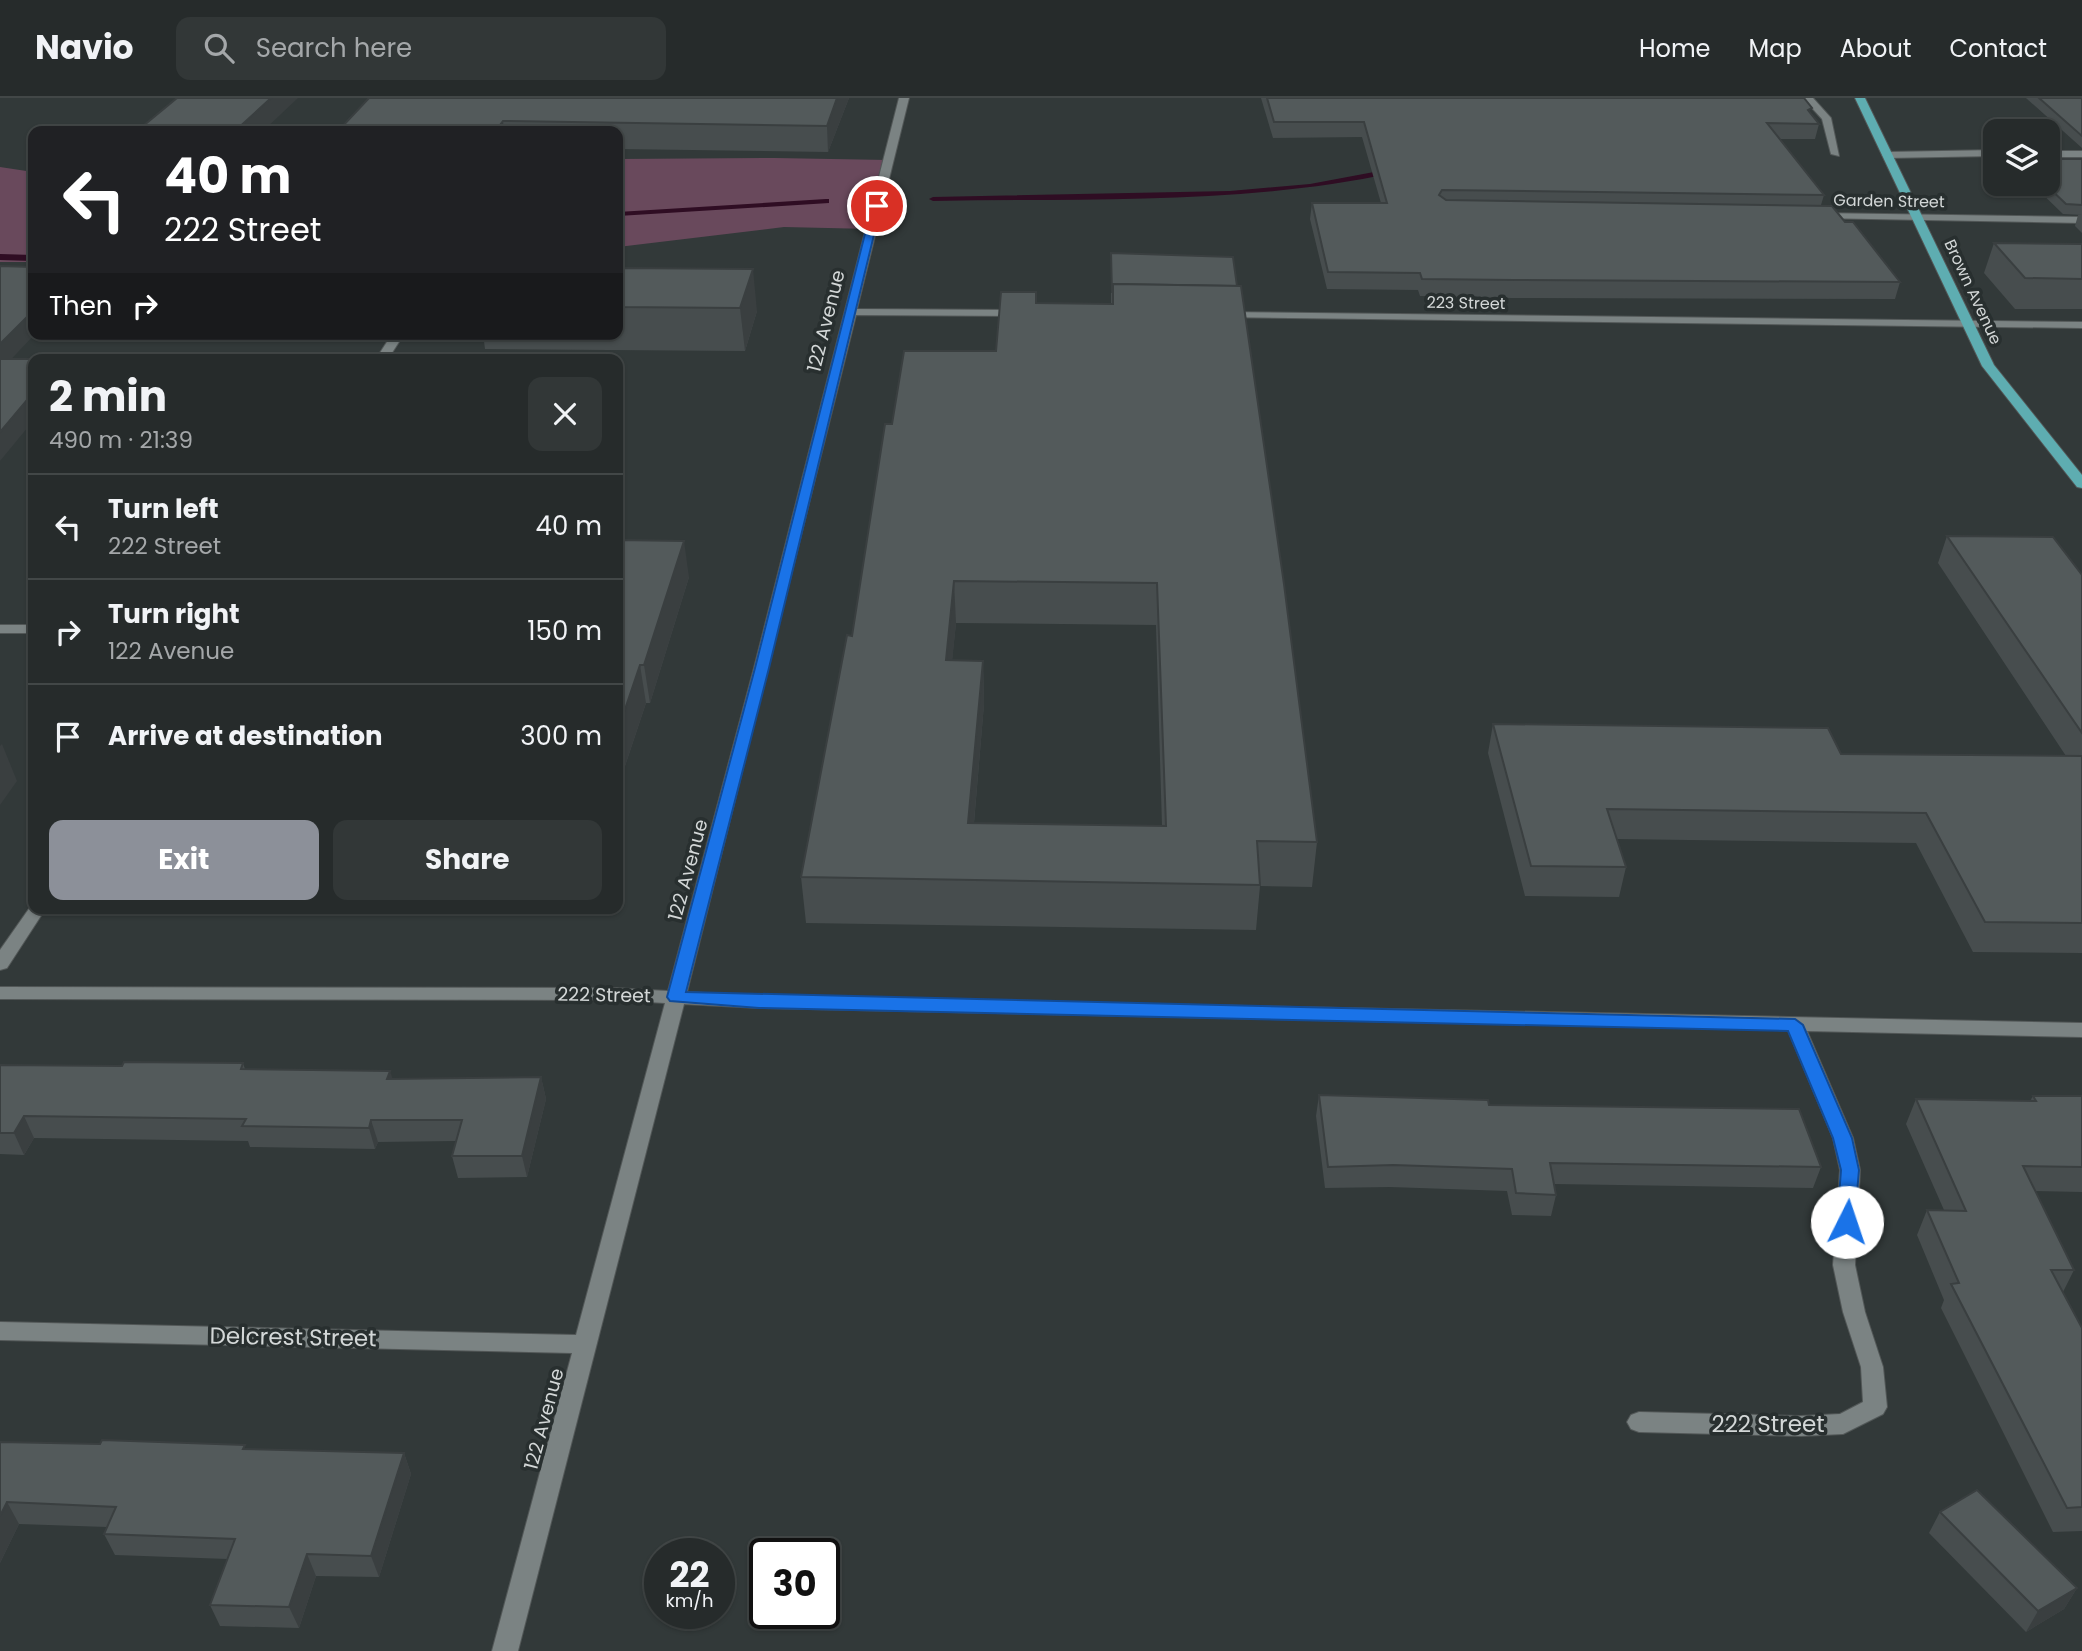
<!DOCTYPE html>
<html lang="en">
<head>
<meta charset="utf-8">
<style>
  :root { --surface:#262b2b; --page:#323737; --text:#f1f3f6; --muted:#a4a7a9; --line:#424747; --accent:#8c9099 }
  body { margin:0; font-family:Poppins,sans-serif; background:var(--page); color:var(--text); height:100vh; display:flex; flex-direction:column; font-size:26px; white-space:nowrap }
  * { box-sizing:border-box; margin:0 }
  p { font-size:23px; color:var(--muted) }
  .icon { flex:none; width:38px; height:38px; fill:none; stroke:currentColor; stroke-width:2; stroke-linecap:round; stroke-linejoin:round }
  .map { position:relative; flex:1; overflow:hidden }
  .side { position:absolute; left:28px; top:256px; width:595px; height:560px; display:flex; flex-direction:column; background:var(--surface); border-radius:14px; box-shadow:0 2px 5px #0004,0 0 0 2px var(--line) }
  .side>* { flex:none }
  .banner { position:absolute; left:28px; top:28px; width:595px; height:214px; border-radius:14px; box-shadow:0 2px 5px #0004,0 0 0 2px var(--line); background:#202124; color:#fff; overflow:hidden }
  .controls { position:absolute; left:1983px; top:21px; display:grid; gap:14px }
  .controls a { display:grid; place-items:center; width:77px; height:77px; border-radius:14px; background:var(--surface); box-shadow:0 2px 5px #0004,0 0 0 2px var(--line); font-size:35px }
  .speed { position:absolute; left:644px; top:1440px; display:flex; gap:14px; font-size:35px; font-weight:700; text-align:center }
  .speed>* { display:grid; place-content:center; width:91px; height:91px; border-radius:50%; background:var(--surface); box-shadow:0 2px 5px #0004,0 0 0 2px var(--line); line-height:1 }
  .speed small { font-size:18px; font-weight:400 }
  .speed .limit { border:4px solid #111; border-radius:10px; background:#fff; color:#111 }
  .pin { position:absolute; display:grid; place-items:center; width:60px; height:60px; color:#fff; margin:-30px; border:4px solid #fff; border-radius:50%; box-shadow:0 2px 7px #0007 }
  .me { position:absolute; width:77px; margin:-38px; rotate:4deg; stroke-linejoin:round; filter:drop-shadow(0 0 5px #0008) }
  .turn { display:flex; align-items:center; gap:24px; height:147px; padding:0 21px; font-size:32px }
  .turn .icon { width:91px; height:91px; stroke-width:2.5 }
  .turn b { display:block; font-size:49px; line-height:60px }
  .then { display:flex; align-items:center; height:66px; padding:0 21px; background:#0003; gap:14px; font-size:26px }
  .round { display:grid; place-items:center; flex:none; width:74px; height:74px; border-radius:14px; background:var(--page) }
  .summary { display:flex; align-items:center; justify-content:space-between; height:119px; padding:0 21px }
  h1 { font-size:42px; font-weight:700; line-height:52px }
  .cta { display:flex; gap:14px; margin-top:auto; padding:14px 21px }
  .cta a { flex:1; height:80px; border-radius:14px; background:var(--accent); color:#fff; font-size:28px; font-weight:700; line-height:80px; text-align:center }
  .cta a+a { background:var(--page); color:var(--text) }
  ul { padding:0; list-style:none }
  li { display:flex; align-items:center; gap:21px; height:105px; padding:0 21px; border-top:2px solid var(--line) }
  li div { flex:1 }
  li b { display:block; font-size:26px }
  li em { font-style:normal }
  header { display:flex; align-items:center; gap:42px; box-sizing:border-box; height:98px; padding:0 35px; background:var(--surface); border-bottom:2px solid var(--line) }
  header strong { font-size:33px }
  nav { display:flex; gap:38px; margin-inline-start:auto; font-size:24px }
  .search { width:490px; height:63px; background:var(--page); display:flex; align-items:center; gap:18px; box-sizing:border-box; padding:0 24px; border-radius:14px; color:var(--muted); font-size:26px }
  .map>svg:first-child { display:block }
  .green { fill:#69495c }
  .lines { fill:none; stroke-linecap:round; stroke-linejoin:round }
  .stream { fill:#2f0d23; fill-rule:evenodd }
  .minor-casing { stroke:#525757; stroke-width:2 }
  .major-casing { stroke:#525757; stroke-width:2 }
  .minor { fill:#7b8383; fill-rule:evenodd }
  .major { fill:#5eadb1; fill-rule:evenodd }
  .wall { fill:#474d4e; fill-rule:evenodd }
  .shaded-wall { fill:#3a3f40 }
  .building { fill:#535a5b; stroke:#3a3f40; stroke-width:2; fill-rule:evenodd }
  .route { fill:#1a73e8; stroke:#114b97; stroke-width:2 }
  .labels { text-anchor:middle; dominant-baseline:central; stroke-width:7; stroke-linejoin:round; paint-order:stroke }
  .far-street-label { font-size:16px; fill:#d3d7d7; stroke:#282f2f }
  .street-label { font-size:19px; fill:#d3d7d7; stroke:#282f2f }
  .near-street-label { font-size:23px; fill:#d3d7d7; stroke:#282f2f }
</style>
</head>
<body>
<header>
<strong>Navio</strong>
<div class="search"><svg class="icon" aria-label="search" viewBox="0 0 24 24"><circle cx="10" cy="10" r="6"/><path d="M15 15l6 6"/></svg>Search here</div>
<nav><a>Home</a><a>Map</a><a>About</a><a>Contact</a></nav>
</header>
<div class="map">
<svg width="2082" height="1553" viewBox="0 0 2082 1553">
  <rect width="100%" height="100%" fill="#323939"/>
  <g class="green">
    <path d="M775 60 888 62 871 131 784 129 618 149V61Z"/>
    <path d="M0 69 33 74V164H0Z"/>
  </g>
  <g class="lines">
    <g class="stream">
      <path d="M1390 71H1393V75C1244 107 1085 100 933 103L929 101 933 99 1230 93 1310 86Z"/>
      <path d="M826 101H829V105L618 118V114Z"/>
      <path d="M0 156 33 157V163L0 162Z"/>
    </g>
    <defs>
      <g id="minor">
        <path d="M899 0H909L857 211 1022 212 1028 215 1022 218 856 217 687 894 759 898 2082 925V939L1807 933 1853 1040 1860 1072 1855 1167 1865 1214 1883 1269 1887 1309 1883 1316 1843 1336 1801 1338 1639 1334 1631 1331 1627 1324 1631 1317 1639 1314 1801 1318 1840 1316 1863 1304 1861 1269 1843 1214 1833 1167 1840 1072 1833 1040 1788 932 759 910 684 906 518 1553H492L572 1255 0 1242V1224L576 1237 665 905 614 902 0 901V889L614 890 668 893 754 570Z"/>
        <path d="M1803 0H1813L1831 20 1839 58 1831 56 1822 21Z"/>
        <path d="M1995 52V58L1887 60 1882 57 1887 54Z"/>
        <rect x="2048" y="53" width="34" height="6"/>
        <path d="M1820 115 2082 119V125L1816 120 1815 118Z"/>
        <path d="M1221 214 2082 224V230L1217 219V215Z"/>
        <path d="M392 236H404L388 261H376Z"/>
        <rect x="0" y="527" width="33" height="8"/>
        <path d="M33 805V810H46L7 870 0 872V852Z"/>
      </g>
      <path id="major" d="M1855 0H1865L1994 267 2082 377V390L2077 389 1982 268Z"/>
    </defs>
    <use href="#minor" class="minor-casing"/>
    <use href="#major" class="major-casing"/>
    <use href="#minor" class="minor"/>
    <use href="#major" class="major"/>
  </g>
  <g class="wall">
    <path d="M369 0H849L828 54 618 51V33H338Z"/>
    <path d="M1261 0H1804L1811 16 1819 26 1815 41H1780L1824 97 1821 107 1845 124 1900 184 1895 201 1511 200 1420 198 1418 192 1327 191 1310 121 1312 105H1381L1362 39 1273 40Z"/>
    <path d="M2026 0H2082V50Z"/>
    <path d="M2082 61V117L2063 116 2032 86H2048Z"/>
    <path d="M2078 117H2082V135L2075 128Z"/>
    <path d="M1994 145 2082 146V211H2015L1984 175Z"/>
    <path d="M1111 155 1317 744 1312 789 1260 788 1256 832 806 825 801 779 852 538 892 326 996 253 1036 194V205L1111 206ZM956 525 1156 527 1162 728 974 725 984 606 983 563 952 562Z"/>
    <path d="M618 170 757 213 745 253 485 251 483 236H618Z"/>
    <path d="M1947 438 2082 477V855L1973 854 1916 745 1617 741 1626 769 1619 799 1525 798 1488 655 1493 626 1841 656 2066 658 1938 465Z"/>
    <path d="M618 442 689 479 650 605H646L620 683 618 682Z"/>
    <path d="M273 810H528L526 814 413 811 410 818 275 816Z"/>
    <path d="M243 965 245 971 393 981 541 979 546 1001 527 1079 458 1080 452 1058 456 1043 378 1044 375 1051 250 1049 248 1043 34 1040 24 1057 0 1056V967L122 968Z"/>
    <path d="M1319 997 1489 1007 1821 1069 1813 1090 1554 1086 1556 1097 1551 1118 1512 1117 1507 1093 1390 1089 1325 1090 1316 1018Z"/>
    <path d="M2033 998H2082V1094L2035 1093 2074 1172 2063 1194 2082 1230V1433L2053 1434 1941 1210 1944 1202 1917 1137 1927 1112H1944L1906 1026 1916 1001 2030 1003Z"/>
    <path d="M0 1344 404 1355 411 1376 379 1479 316 1478 299 1530 220 1528 210 1507 228 1461 115 1457 104 1436 107 1429 19 1426 0 1465Z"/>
    <path d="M1940 1414 2077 1490 2064 1511 2026 1534 1929 1435Z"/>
  </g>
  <g class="shaded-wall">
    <path d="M271 0H298L263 33H235Z"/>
    <path d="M837 0H849L828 54 827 28Z"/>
    <path d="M503 23 504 33H497V31Z"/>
    <path d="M753 171 757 213 745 253 740 210Z"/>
    <path d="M33 213V236H35L0 273V246Z"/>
    <path d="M33 295V323L0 363V334Z"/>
    <path d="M684 443 689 479 650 605 644 567Z"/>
    <path d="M954 483 956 525 948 605 946 562Z"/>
    <path d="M983 563 984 606 970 770 968 725Z"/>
    <path d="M640 567 646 605 620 683 618 667V632Z"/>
    <path d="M2 646 17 683 0 707V648Z"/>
    <path d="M408 810H413V811L410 818Z"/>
    <path d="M390 973 397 994 387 981Z"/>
    <path d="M541 979 546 1001 527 1079 522 1058Z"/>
    <path d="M24 1018 34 1040 24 1057 14 1035Z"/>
    <path d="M371 1022 378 1044 375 1051 369 1030Z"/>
    <path d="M404 1355 411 1376 379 1479 371 1458Z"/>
    <path d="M7 1404 19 1426 0 1465V1418Z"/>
    <path d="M307 1456 316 1478 299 1530 289 1509Z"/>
    <path d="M2077 1490 2064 1511 2026 1534 2038 1513Z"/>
  </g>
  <g class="building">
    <path d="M177 0H271L235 33H137Z"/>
    <path d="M369 0H837L827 28 503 23 497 31 391 30 388 33H338Z"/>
    <path d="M1267 0H1804L1812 10 1808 12 1819 26 1767 25 1824 97 1442 92 1439 97 1446 102 1832 108 1845 124H1853L1900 184 1514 182 1422 181 1420 175 1328 174 1312 105H1387L1364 24H1274Z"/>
    <path d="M2039 0H2082V38Z"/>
    <path d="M2048 61H2082V107L2066 106 2045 86H2048Z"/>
    <path d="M1994 145 2082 146V181L2025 180Z"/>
    <path d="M1111 155 1233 159 1237 188 1113 186 1112 195Z"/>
    <path d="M0 168 33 169V213L0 246Z"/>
    <path d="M618 170 753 171 740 210 618 209Z"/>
    <path d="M1113 186 1241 188 1284 486 1317 744 1257 743 1260 787 801 779 847 537 852 538 885 326H892L904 253H996L1001 194H1036V205L1113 206ZM954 483 1157 485 1166 728 968 725 983 563 946 562Z"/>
    <path d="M0 261H33V295L0 334Z"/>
    <path d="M1947 438 2053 439 2082 477V635Z"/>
    <path d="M618 442 684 443 644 567H640L618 632Z"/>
    <path d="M1493 626 1828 630 1841 656 2082 658V825L1985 824 1926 715 1607 711 1626 769 1531 768Z"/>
    <path d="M124 964 243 965 241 971 390 973 387 981 541 979 522 1058H452L462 1022H371L369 1030 242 1028 246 1021 24 1018 14 1035H0V967L122 968Z"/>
    <path d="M1319 997 1488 1002 1489 1007 1799 1011 1821 1069 1550 1065 1556 1097 1516 1095 1512 1071 1393 1067 1328 1069Z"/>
    <path d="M2033 998H2082V1069L2023 1068 2074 1172H2051L2082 1230V1409L2067 1410 1951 1186 1959 1185 1927 1112 1966 1113 1916 1001 2036 1003Z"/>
    <path d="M102 1342 245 1347 243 1351 404 1355 371 1458 307 1456 289 1509 210 1507 235 1441 104 1436 116 1409 7 1404 0 1418V1344L100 1346Z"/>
    <path d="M1977 1392 2077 1490 2038 1513 1940 1414Z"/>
  </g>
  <path class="route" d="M877 105 881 108 769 570 686 894 1795 921 1803 927 1852 1040 1859 1072 1854 1129 1847 1131 1837 1124 1841 1072 1833 1040 1788 933 759 910 670 903 667 899 755 570 872 108Z"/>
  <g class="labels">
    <g class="far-street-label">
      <text transform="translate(1889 103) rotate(1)">Garden Street</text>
      <text transform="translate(1973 194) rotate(65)">Brown Avenue</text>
      <text transform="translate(1466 205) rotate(1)">223 Street</text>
    </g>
    <g class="street-label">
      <text transform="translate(826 223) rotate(-76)">122 Avenue</text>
      <text transform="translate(688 772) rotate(-75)">122 Avenue</text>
      <text transform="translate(604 897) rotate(1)">222 Street</text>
      <text transform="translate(544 1321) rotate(-75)">122 Avenue</text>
    </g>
    <g class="near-street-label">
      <text transform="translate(293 1239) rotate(1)">Delcrest Street</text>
      <text x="1768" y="1326">222 Street</text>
    </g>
  </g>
</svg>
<div class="controls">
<a><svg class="icon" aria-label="layers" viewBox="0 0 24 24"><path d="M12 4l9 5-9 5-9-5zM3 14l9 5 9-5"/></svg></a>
</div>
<div class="speed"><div>22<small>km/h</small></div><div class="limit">30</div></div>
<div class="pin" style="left:877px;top:108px;background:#d93025"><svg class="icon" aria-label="arrive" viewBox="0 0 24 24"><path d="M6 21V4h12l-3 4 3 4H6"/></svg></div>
<svg class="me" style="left:1847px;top:1124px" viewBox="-20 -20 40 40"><circle r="19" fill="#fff"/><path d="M0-13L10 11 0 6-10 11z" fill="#1a73e8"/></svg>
<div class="banner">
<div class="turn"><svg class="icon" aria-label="left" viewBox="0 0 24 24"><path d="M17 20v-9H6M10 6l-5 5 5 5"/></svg><div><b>40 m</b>222 Street</div></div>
<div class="then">Then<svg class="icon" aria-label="right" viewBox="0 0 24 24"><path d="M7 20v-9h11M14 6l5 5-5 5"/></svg></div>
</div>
<section class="side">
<div class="summary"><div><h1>2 min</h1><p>490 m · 21:39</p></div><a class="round"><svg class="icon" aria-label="close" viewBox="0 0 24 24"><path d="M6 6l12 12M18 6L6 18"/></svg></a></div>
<ul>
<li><svg class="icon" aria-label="left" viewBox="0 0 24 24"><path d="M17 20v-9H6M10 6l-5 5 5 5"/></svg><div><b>Turn left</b><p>222 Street</p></div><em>40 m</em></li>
<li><svg class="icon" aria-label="right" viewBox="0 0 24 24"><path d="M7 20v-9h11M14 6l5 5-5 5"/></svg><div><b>Turn right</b><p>122 Avenue</p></div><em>150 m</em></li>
<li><svg class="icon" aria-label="arrive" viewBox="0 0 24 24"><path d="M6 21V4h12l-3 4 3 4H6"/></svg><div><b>Arrive at destination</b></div><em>300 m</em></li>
</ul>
<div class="cta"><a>Exit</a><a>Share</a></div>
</section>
</div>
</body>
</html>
